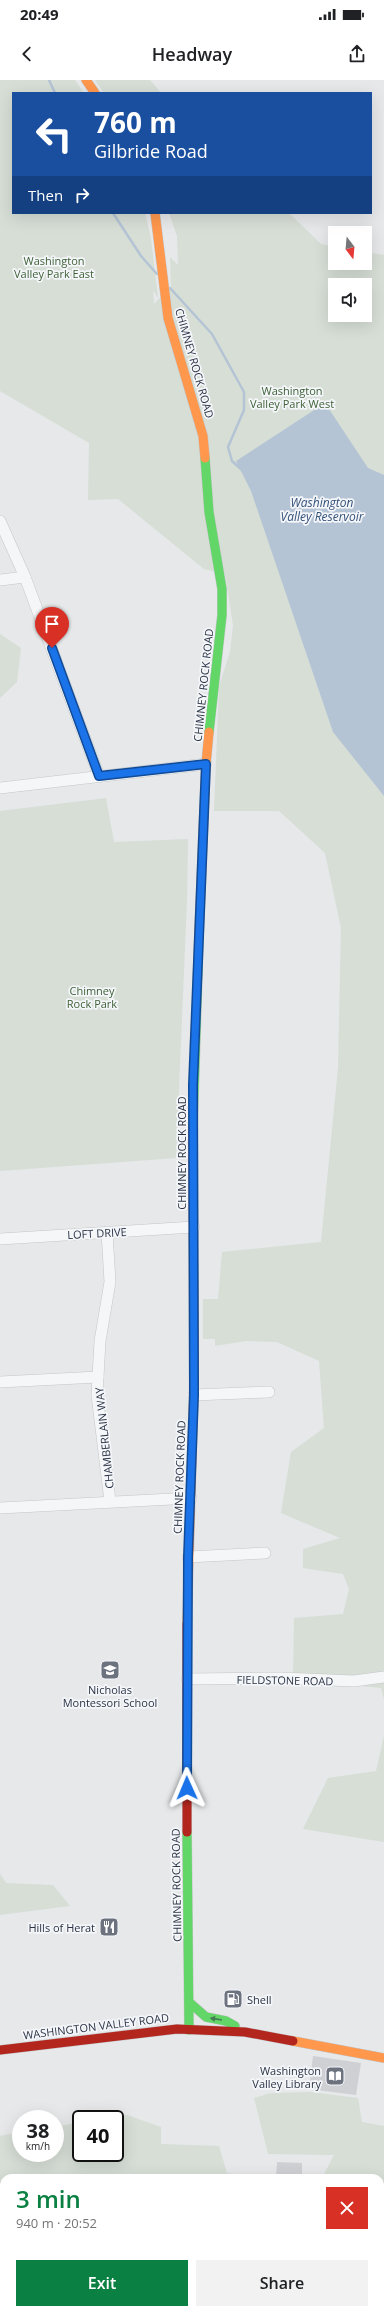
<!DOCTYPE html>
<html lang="en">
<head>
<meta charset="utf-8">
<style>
  :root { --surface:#fff; --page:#f2f2f2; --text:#202124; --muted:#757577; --accent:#0b8043 }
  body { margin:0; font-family:"Open Sans",sans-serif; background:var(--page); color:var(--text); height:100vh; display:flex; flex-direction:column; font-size:15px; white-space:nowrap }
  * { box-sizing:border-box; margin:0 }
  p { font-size:13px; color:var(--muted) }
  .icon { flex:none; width:22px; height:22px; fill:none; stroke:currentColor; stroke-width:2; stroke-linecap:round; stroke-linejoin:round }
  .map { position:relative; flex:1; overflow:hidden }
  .drawer { position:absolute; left:0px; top:2094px; width:384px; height:140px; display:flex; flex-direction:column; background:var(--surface); border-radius:12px 12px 0 0; box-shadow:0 4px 16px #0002 }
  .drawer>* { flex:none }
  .banner { position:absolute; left:12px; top:12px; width:360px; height:122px; border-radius:0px; box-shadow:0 4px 16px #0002; background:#1a4fa0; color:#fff; overflow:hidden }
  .needle { width:26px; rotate:164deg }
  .buttons { position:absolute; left:328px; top:146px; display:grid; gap:8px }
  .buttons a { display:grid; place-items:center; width:44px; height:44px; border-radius:0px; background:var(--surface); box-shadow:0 4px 16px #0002; font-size:20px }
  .speed { position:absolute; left:12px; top:2030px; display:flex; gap:8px; font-size:20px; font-weight:700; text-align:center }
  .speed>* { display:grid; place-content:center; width:52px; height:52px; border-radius:50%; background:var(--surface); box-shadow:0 4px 16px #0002; line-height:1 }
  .speed small { font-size:10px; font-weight:400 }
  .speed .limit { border:2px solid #111; border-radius:6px; background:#fff; color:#111 }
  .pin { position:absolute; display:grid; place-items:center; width:34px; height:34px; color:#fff; margin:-41px -17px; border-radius:50% 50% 50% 0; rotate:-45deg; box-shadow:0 0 4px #0007 }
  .pin .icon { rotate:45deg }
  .me { position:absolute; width:44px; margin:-22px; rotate:359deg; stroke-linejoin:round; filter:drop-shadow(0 0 3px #0008) }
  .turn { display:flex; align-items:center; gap:14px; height:84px; padding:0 16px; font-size:18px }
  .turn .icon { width:52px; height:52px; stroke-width:2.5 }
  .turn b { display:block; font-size:28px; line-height:34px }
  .then { display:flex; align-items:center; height:38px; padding:0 16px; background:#0003; gap:8px; font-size:15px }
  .round { display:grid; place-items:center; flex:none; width:42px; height:42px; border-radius:0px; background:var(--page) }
  .head { display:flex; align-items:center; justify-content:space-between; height:68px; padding:0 16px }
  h1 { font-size:24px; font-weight:600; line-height:30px; color:var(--accent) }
  .cta { display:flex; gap:8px; margin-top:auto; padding:8px 16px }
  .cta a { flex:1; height:46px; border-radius:0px; background:var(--accent); color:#fff; font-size:16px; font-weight:600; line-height:46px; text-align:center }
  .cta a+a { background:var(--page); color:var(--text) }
  .status { display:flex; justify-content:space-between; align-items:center; height:28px; padding:0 20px; background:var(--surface); direction:ltr }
  .status svg { height:11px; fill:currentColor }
  header { display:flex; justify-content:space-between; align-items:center; height:52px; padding:0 16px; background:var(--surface); font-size:18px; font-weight:600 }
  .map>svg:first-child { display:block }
  .green { fill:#d6ded6; fill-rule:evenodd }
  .water { fill:#b4c4d5 }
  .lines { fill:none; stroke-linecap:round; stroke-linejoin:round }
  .stream { stroke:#b4c4d5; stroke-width:2.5 }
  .building { fill:#ced0d3 }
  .street-casing { stroke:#c4c6c8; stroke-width:12 }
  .fast-casing { stroke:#c4c6c8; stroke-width:10 }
  .slow-casing { stroke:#c4c6c8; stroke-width:10 }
  .jam-casing { stroke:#c4c6c8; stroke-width:10 }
  .street { stroke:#f5f6f7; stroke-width:11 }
  .fast { stroke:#63d668; stroke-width:9 }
  .slow { stroke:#ff974d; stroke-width:9 }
  .jam { stroke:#b3261e; stroke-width:9 }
  .oneway { fill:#447d55 }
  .route-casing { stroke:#114b97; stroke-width:10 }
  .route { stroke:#1a73e8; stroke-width:7 }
  .labels { text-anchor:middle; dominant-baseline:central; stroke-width:3.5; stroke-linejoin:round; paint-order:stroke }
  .park-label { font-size:11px; fill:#3f6138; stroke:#f4f6f9 }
  .street-label { font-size:11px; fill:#2b3445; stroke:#f4f6f9 }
  .poi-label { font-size:11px; fill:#2b3445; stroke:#f4f6f9; text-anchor:end }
  .water-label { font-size:12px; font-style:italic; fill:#34527a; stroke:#f4f6f9 }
</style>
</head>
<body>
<div class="status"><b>20:49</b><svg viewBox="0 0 49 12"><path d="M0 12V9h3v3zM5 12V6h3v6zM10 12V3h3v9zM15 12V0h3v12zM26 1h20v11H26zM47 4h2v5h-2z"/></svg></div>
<header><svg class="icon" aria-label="back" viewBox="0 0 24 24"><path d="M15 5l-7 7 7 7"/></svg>Headway<svg class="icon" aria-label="share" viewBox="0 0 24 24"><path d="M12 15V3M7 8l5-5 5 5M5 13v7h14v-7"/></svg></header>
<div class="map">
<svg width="384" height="2234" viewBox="0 0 384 2234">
  <rect width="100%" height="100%" fill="#e6e8ea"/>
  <g class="green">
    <path d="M0 0H75L84 13H13V133H145L151 158 158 218 153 210 154 224 171 206 170 177 178 185 177 156 169 133H289L321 164 335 167V183H365V172L384 175V1619L381 1608 293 1599 294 1538 343 1534 349 1509 343 1494 303 1488V1469L340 1458 281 1433 291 1372 324 1348 319 1281 277 1262 246 1261 215 1266V1259H203V1219H218L222 1172 321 1162 338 988 341 848 325 773 279 731H214L219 606 230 572 233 545 225 494 204 489 118 419 88 420 89 363 0 311ZM335 205H365V235H335Z"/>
    <path d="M95 0H150L161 13H104Z"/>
    <path d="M0 554 21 568 17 602 0 618Z"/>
    <path d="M106 718 114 762 188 759 187 821 176 1078 0 1091V731Z"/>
    <path d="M384 1656V1762L303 1749 328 1698 376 1691Z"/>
    <path d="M0 1794 6 1803 53 1805 70 1826 0 1835Z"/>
    <path d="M311 2012 358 2018 362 2042 384 2046V2234H0V2056L21 2052V2073H55V2047L81 2042V2073H115V2039H102L127 2035 161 2047V2064L219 2066 227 2093 263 2098H4V2230H380V2098H322L334 2075 268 2074 254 2018 271 2013Z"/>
  </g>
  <path class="water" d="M325 323 368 388 384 395V716L333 652 251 411 236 381Z"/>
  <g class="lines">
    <g class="stream">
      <path d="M49 0 55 13"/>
      <path d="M113 133 141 176 157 194"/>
      <path d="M170 208 212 254 244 312V330L228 367 232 381 243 391"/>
    </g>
  </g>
  <g class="building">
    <path d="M313 1976 361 1983 356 2015 309 2009Z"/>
    <path d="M277 2082 302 2083V2098H276Z"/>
  </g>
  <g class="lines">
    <defs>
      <g id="street">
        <path d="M0 441 25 497 99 696"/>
        <path d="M0 500 25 497"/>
        <path d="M0 708 206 684"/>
        <path d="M107 1152 110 1202 100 1261 97 1315 110 1421"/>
        <path d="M0 1159 194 1147"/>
        <path d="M0 1302 98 1297"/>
        <path d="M194 1315 269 1312"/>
        <path d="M0 1428 191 1418"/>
        <path d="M188 1477 265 1473"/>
        <path d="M187 1599 281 1598 354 1601 384 1597"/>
      </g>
      <g id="fast">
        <path d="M205 378 209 432 222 509V535L209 652"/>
        <path d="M193 1046 199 854"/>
        <path d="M187 1752 189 1950"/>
        <path d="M189 1922 206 1937 226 1941 235 1946"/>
      </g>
      <g id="slow">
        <path d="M86 0 95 13"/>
        <path d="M155 133 168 238 203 356 205 378"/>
        <path d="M199 854 206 684 209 652"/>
        <path d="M187 1544 194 1304"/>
        <path d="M293 1961 384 1978"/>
      </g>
      <g id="jam">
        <path d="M193 1046 194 1304"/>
        <path d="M187 1752V1544"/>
        <path d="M0 1970 177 1949 245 1952 293 1961"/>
      </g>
    </defs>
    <use href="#street" class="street-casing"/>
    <use href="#fast" class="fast-casing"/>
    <use href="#slow" class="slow-casing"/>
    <use href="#jam" class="jam-casing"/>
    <use href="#street" class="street"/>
    <use href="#fast" class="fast"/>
    <use href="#slow" class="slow"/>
    <use href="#jam" class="jam"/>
  </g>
  <defs><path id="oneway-solid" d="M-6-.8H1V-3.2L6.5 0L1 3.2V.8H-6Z"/></defs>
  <use class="oneway" href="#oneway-solid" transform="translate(216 1939) rotate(-171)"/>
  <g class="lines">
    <defs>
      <path id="route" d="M52 568 99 696 206 684 193 1005 194 1315 188 1477 187 1708"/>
    </defs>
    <use href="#route" class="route-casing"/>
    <use href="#route" class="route"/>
  </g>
  <defs>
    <symbol id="school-square" viewBox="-11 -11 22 22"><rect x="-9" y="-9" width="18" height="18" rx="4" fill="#6c737f" stroke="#f4f6f9"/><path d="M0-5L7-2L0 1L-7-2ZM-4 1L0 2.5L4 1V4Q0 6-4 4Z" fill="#fff"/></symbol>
    <symbol id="restaurant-square" viewBox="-11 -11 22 22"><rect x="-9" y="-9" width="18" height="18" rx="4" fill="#6c737f" stroke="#f4f6f9"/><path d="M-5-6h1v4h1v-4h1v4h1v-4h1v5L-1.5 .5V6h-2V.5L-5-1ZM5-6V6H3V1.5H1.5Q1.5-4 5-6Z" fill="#fff"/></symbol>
    <symbol id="fuel-square" viewBox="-11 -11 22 22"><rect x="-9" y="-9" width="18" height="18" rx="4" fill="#6c737f" stroke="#f4f6f9"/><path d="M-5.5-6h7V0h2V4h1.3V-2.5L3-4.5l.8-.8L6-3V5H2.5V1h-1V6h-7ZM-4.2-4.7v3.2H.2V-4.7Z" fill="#fff"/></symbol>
    <symbol id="library-square" viewBox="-11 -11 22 22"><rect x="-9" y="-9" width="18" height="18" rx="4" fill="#6c737f" stroke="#f4f6f9"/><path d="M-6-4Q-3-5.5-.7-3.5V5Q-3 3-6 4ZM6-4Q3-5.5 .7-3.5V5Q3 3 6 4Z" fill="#fff"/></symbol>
  </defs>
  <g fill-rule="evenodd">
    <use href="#school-square" x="99" y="1579" width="22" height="22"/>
    <use href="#restaurant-square" x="98" y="1836" width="22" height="22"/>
    <use href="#fuel-square" x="222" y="1908" width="22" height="22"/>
    <use href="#library-square" x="324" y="1985" width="22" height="22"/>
  </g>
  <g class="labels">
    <g class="park-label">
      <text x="54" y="180">Washington<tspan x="54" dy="13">Valley Park East</tspan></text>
      <text x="292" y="310">Washington<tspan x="292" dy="13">Valley Park West</tspan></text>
      <text x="92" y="910">Chimney<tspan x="92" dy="13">Rock Park</tspan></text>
    </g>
    <g class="street-label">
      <text transform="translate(195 283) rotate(74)">CHIMNEY ROCK ROAD</text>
      <text transform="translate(203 605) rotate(-84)">CHIMNEY ROCK ROAD</text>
      <text transform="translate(181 1073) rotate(-90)">CHIMNEY ROCK ROAD</text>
      <text transform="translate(97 1153) rotate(-3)">LOFT DRIVE</text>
      <text transform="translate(104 1358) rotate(-96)">CHAMBERLAIN WAY</text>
      <text transform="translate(179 1397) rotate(-88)">CHIMNEY ROCK ROAD</text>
      <text transform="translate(285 1600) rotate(1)">FIELDSTONE ROAD</text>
      <text transform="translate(176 1805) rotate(-91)">CHIMNEY ROCK ROAD</text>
      <text transform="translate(96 1946) rotate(-7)">WASHINGTON VALLEY ROAD</text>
    </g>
    <g class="poi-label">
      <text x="110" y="1609" text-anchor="middle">Nicholas<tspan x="110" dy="13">Montessori School</tspan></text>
      <text x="95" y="1847">Hills of Herat</text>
      <text x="247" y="1919" text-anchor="start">Shell</text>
      <text x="321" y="1990">Washington<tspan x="321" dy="13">Valley Library</tspan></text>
    </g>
    <g class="water-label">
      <text x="322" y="422">Washington<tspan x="322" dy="14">Valley Reservoir</tspan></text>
    </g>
  </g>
</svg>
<div class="buttons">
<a><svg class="needle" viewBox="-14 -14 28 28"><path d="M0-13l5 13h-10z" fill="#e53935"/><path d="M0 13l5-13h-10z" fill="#757577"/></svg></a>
<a><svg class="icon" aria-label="sound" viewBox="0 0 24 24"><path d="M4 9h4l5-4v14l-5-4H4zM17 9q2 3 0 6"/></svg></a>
</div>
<div class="speed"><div>38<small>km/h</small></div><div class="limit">40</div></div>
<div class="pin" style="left:52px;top:568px;background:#d93025"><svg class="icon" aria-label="arrive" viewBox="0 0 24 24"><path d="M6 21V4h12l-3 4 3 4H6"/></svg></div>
<svg class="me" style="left:187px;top:1708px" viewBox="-20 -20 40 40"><path d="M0-17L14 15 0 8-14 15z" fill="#1a73e8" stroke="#fff" stroke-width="4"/></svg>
<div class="banner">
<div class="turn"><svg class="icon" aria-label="left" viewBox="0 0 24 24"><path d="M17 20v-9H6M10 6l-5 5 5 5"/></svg><div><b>760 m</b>Gilbride Road</div></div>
<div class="then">Then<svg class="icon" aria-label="right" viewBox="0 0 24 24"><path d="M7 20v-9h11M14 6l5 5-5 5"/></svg></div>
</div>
<section class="drawer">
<div class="head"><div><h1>3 min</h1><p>940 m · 20:52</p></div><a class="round" style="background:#d93025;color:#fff"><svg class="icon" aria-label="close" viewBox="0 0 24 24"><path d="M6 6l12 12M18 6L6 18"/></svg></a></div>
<div class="cta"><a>Exit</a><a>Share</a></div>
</section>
</div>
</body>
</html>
